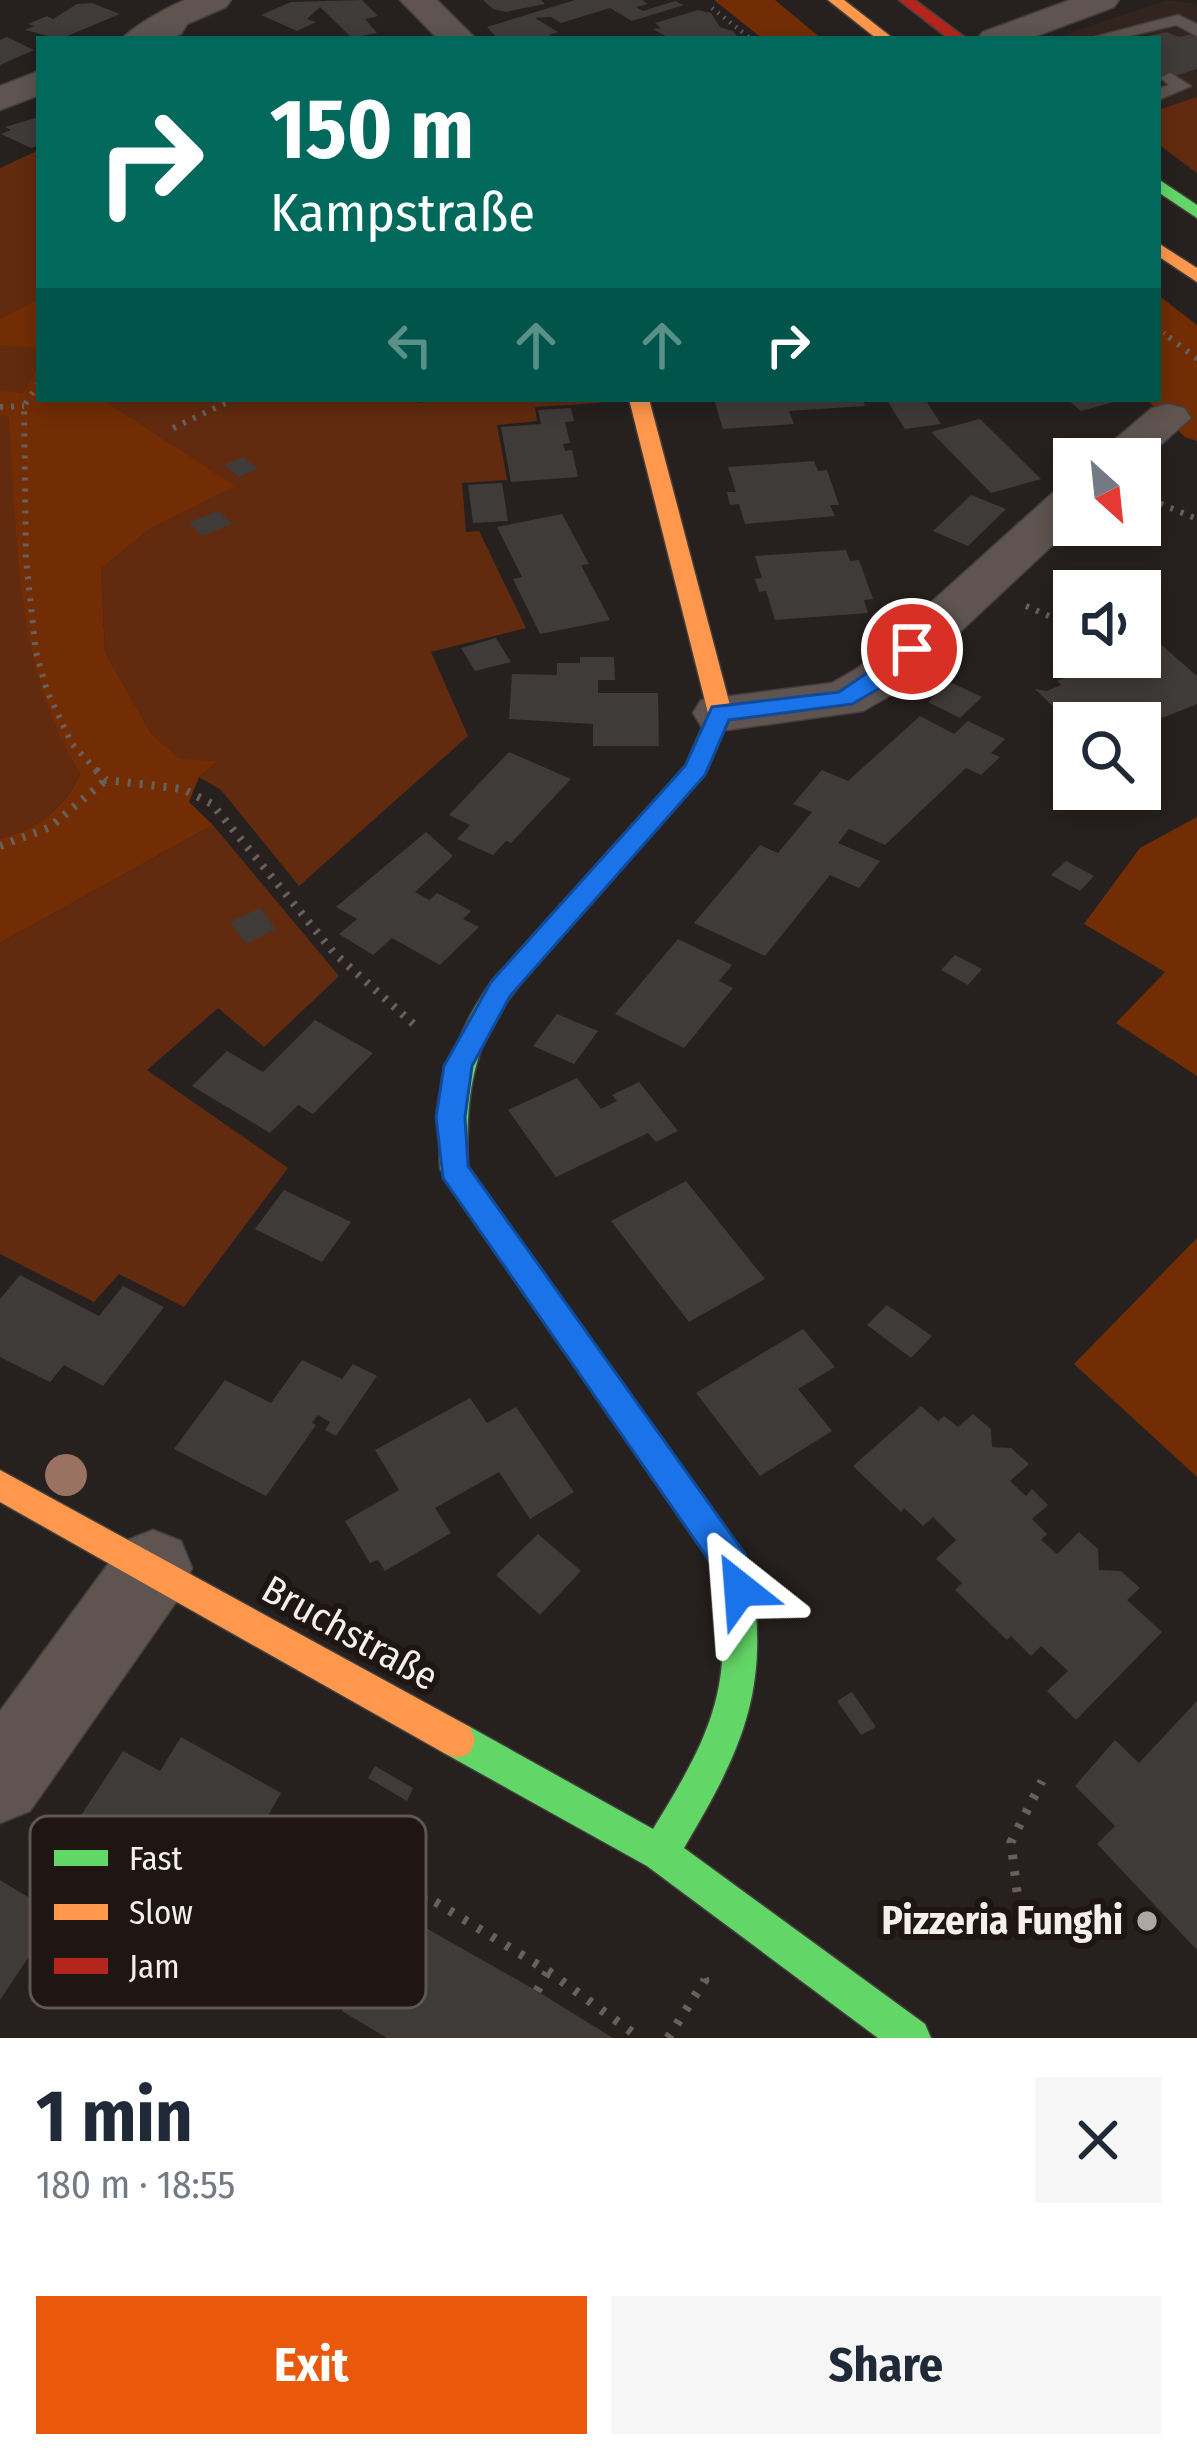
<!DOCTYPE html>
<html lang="en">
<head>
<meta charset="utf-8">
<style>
  :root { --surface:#fff; --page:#f6f6f7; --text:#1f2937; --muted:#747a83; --accent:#ea580c }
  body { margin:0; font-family:"Fira Sans Condensed",sans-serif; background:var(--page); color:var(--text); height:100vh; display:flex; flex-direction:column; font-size:45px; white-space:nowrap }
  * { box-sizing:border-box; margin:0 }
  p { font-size:39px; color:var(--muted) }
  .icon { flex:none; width:66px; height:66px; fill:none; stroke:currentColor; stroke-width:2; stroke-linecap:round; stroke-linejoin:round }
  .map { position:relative; height:2038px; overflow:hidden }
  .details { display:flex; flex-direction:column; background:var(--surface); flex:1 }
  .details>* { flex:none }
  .top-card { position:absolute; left:36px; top:36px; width:1125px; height:366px; border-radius:0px; box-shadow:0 6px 18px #0003; background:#00695c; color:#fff; overflow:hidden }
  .needle { width:78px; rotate:153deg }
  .fabs { position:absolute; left:1053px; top:438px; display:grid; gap:24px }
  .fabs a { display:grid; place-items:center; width:108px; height:108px; border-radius:0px; background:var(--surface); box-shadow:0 6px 18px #0003; font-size:60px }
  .pin { position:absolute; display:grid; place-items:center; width:102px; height:102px; color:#fff; margin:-51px; border:6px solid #fff; border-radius:50%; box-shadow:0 3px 12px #0007 }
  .me { position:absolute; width:132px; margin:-66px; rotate:332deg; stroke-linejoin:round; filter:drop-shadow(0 0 9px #0008) }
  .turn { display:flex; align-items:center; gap:42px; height:252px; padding:0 36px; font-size:54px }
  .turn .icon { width:156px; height:156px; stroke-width:2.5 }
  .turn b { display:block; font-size:84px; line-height:102px }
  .lanes { display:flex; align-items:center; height:114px; padding:0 36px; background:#0003; justify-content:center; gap:60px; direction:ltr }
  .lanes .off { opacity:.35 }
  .round { display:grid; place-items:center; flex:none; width:126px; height:126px; border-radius:0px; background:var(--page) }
  .overview { display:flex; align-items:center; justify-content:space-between; height:204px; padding:0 36px }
  h1 { font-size:72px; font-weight:700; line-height:90px }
  .cta { display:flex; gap:24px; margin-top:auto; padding:24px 36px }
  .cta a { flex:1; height:138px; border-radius:0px; background:var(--accent); color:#fff; font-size:48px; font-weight:700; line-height:138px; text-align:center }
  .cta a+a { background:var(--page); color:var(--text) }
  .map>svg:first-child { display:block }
  .built { fill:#32241e }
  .green { fill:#622b0f }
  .forest { fill:#722d04 }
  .building { fill:#3f3b39 }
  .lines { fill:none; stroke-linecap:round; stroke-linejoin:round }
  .lane-casing { stroke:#423f3d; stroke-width:3 }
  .street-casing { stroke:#423f3d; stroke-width:3 }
  .fast-casing { stroke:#423f3d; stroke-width:3 }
  .slow-casing { stroke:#423f3d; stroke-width:3 }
  .jam-casing { stroke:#423f3d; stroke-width:3 }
  .path-far3 { stroke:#68605c; stroke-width:4.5; stroke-dasharray:1.5 6; stroke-linecap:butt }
  .path-far2 { stroke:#68605c; stroke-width:6; stroke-dasharray:3 8; stroke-linecap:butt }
  .path-far1 { stroke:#68605c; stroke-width:8; stroke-dasharray:3 9; stroke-linecap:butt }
  .path { stroke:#68605c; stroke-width:9; stroke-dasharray:4.5 12; stroke-linecap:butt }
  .lane { fill:#5f544f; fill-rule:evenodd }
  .street { fill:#5f544f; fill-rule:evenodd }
  .fast { fill:#63d668; fill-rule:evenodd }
  .slow { fill:#ff974d; fill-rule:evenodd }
  .jam { fill:#b3261e; fill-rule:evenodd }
  .tree { fill:#9a7261 }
  .route { fill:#1a73e8; stroke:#114b97; stroke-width:3 }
  .poi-dot { fill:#ada7a4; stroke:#1f1613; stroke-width:4.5 }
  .labels { text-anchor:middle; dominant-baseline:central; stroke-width:12; stroke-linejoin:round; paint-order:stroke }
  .near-street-label { font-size:39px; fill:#f6efec; stroke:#1f1613 }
  .near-poi-label { font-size:39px; font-weight:bold; fill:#f6efec; stroke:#1f1613; text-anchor:end }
  .key { fill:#1f1613; stroke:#605754; stroke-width:3 }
  .key-label { font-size:33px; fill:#f6efec }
</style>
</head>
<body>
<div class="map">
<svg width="1197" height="2038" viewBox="0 0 1197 2038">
  <rect width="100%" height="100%" fill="#26211f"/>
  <path class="built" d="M1167 0 1197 4V97L1158 110V39H1052Z"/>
  <g class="green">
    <path d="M1197 97V173L1158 144V110Z"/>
    <path d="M39 150V394L0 393V168Z"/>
    <path d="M102 399H413L420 403 432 399H599L600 403 535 407 537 421 497 425 507 480 462 483 466 532 479 531 526 628 431 652 468 736 299 886 221 790 199 777 216 763 179 758 151 733 105 652 101 569 150 529 234 486Z"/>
    <path d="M0 415H8C18 524 20 679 80 772 66 807 37 830 0 838Z"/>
    <path d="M213 825 339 976 264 1047 218 1008 147 1070 288 1168 184 1307 119 1274 94 1302 0 1254V943Z"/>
  </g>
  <g class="forest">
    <path d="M714 0H775L822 39H763Z"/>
    <path d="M1158 295 1197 325V441L1185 437 1146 399H1158Z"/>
    <path d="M39 299V348L0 345V319Z"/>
    <path d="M39 366V399H102L235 486 150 529 101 569 105 652 151 733 179 758 217 762 199 777 189 802 213 825 0 943V838C37 830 66 807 80 773 13 664 19 539 8 416L0 415V391L23 393Z"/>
    <path d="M1197 817V1076L1116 1023 1165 972 1084 924 1140 848Z"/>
    <path d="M1197 1238V1477L1074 1364Z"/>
  </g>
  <g class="building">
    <path d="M362 0 378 16 365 19 377 33 352 38 320 7 307 19 316 22 297 31 261 15 291 2Z"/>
    <path d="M483 0H541L545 4 506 12 493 9Z"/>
    <path d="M575 0H642L648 4 636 7 643 11 675 1 684 5 632 21 610 8 561 23 551 17 535 18 558 32 549 35 555 39H498L487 27Z"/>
    <path d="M92 3 120 14 60 39 25 30 34 26 28 24 47 16 53 19 77 4Z"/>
    <path d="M698 10 711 13 720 27 733 31 739 39H671L653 29 661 28 655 23Z"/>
    <path d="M1166 32 1179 37 1197 33V69L1158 81V39L1143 37Z"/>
    <path d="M7 37 34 50 0 65V40Z"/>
    <path d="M39 117V145L31 148 1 134 11 130 5 127Z"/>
    <path d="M714 399H863L865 406 789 411 794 424 723 429Z"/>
    <path d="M886 399H925L941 424 905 429Z"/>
    <path d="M1067 399H1121V400L1081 411Z"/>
    <path d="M571 408 574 421 565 422 570 443 563 444 565 451 572 450 578 477 511 482 501 427 541 424 538 410Z"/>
    <path d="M980 419 1041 479 991 493 931 432Z"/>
    <path d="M243 457 258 469 239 477 224 465Z"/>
    <path d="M814 461 818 471 827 470 839 505H830L835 516 745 524 739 504 730 505 727 492H736L728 467Z"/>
    <path d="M502 483 508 521 473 523 468 485Z"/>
    <path d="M971 495 1006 509 968 546 933 531Z"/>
    <path d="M219 511 232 524 202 536 189 522Z"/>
    <path d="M562 514 589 564 581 565 610 620 540 634 513 579 522 577 497 527Z"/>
    <path d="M846 550 850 561 859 560 873 599 864 600 868 613 775 620 766 591 759 592 755 579 762 578 755 556Z"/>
    <path d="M496 638 511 662 475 671 461 648Z"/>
    <path d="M1158 642 1197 676V704L1140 727V723H1072L1079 720 1067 708 1058 711 1035 689 1047 691 1061 685 1057 681 1120 657H1140Z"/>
    <path d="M580 657H614L615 680H598V693H658L659 746H593V724L509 719 512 674 557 675V663H580Z"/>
    <path d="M950 682 982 697 960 718 928 702Z"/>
    <path d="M920 716 954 734 968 721 1005 739 991 753 1000 757 981 775 966 768 885 845 849 829 838 843 880 861 859 888 830 875 765 956 694 923 760 845 778 853 812 812 793 804 822 770 848 781Z"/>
    <path d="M509 752 571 779 511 843 506 841 493 855 457 839 470 825 449 815Z"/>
    <path d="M426 832 453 856 415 892 429 900 437 893 471 911 463 919 479 927 440 965 392 938 373 955 339 934 357 919 336 907Z"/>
    <path d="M1066 861 1094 876 1080 891 1051 875Z"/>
    <path d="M260 908 276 929 246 944 230 922Z"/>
    <path d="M678 939 732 965 719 981 733 988 684 1048 615 1014Z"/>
    <path d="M955 955 982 969 968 985 941 970Z"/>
    <path d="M557 1014 598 1031 574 1064 533 1046Z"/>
    <path d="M315 1020 373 1053 313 1114 298 1105 270 1133 192 1086 227 1051 263 1072Z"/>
    <path d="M577 1078 601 1109 617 1101 612 1095 639 1082 678 1131 656 1142 648 1133 556 1177 508 1110Z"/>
    <path d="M686 1181 765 1279 689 1322 611 1221Z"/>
    <path d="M284 1190 351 1222 322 1262 255 1229Z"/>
    <path d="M20 1275 99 1316 123 1286 164 1307 103 1386 64 1365 50 1382 0 1357V1299Z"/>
    <path d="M887 1305 932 1336 911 1358 867 1325Z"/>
    <path d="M803 1329 835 1367 798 1389 832 1431 760 1476 696 1393Z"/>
    <path d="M302 1360 342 1379 353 1364 377 1376 336 1436 325 1430 330 1422 318 1415 312 1423 316 1425 266 1496 174 1449 225 1380 271 1403Z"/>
    <path d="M470 1398 487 1423 516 1407 574 1492 530 1519 499 1472 435 1508 451 1533 385 1571 378 1560 370 1563 345 1521 399 1490 375 1450Z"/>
    <path d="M921 1406 938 1421 944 1416 958 1427 973 1414 991 1429 992 1447 1011 1448 1029 1464 1010 1481 1026 1496 1032 1489 1048 1505 1032 1519 1047 1534 1041 1540 1057 1554 1079 1532 1098 1549 1099 1570 1121 1571 1140 1588 1127 1600 1162 1632 1076 1720 1047 1691 1068 1671 1041 1646 1031 1656 1011 1636 1007 1640 955 1590 962 1583 936 1559 956 1540 933 1517 923 1526 904 1508 901 1512 853 1466Z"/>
    <path d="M538 1534 581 1571 540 1615 496 1575Z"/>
    <path d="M852 1692 876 1727 861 1735 837 1701Z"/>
    <path d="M1197 1701V1950L1097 1844 1115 1826 1075 1786 1115 1740 1139 1763Z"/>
    <path d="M181 1737 281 1793 234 1874 184 1846 153 1895 93 1860 0 2000V1880L28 1897 123 1751 160 1771Z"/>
    <path d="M375 1766 413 1788 407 1801 368 1778Z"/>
    <path d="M417 1923 537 1991 613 2038H387L342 2011 373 1954 394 1967Z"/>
  </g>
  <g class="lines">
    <defs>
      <g id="lane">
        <path d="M1178 15 1197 24V36L1176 25 1117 39H1087Z"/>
        <path d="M1170 73 1191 86 1158 100V89L1169 85 1161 78Z"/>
      </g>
      <g id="street">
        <path d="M185 0H231L226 7 187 24 181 34 170 39H122C133 26 168 7 185 0Z"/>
        <path d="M400 0H437L476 39H438Z"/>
        <path d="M1070 0H1119L1114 7 1028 39H977L983 32Z"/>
        <path d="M39 71V95L0 110V86Z"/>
        <path d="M1168 404 1184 408 1191 418 1140 463V459H1092L1152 408Z"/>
        <path d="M1074 485V525L896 692 863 711 720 731 701 726 693 713 701 700 832 683 858 668 1057 489Z"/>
        <path d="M153 1530 181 1541 192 1568 181 1595 30 1811 0 1823V1711L125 1541Z"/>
      </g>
      <g id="fast">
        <path d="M1158 179 1197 205V218L1158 192Z"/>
        <path d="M516 961 529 971C519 988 506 1001 496 1018 469 1063 466 1115 468 1166L750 1566C771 1687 745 1745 684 1848L925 2024 931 2038H878L647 1866 444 1753 439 1740 444 1727 457 1722 470 1727 653 1829C712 1733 735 1686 717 1572L440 1169C437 1105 447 1049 483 994 492 981 501 966 516 961Z"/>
      </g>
      <g id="slow">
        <path d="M828 0H844L894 39H877Z"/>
        <path d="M1158 243 1197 268V282L1158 256Z"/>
        <path d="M629 399H649L732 713 704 775 525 978 516 981 503 971 507 964 686 765 708 713Z"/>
        <path d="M0 1470 470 1727 475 1740 470 1753 457 1758 444 1753 0 1502Z"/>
      </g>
      <path id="jam" d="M899 0H915L967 39H949Z"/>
    </defs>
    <use href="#lane" class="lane-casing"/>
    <use href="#street" class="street-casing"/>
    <use href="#fast" class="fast-casing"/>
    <use href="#slow" class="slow-casing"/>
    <use href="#jam" class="jam-casing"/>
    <g class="path-far3">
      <path d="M712 8 751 39"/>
      <path d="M1158 328 1173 340"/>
    </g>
    <g class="path-far2">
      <path d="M1169 337 1197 359"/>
      <path d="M39 383 24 406 26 560 36 652 47 691 72 744 99 773"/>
      <path d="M0 407 24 406"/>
      <path d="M173 428 234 399"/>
      <path d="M1140 495 1197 519"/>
      <path d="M1026 606 1074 627"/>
    </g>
    <g class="path-far1">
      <path d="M96 770 106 780 183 789 212 804 334 953 418 1028"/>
      <path d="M0 846 50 827 106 780"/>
    </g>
    <g class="path">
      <path d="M1017 1892 1011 1842 1042 1781"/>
      <path d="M407 1927 424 1895 548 1971 640 2038"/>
      <path d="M537 1991 548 1971"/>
      <path d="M668 2038 705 1980 702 1973"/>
    </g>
    <use href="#lane" class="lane"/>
    <use href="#street" class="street"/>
    <use href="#fast" class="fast"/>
    <use href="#slow" class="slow"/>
    <use href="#jam" class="jam"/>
  </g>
  <circle class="tree" cx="66" cy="1475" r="21"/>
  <path class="route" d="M912 642 920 644V654L885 685 852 704 729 720 705 775 510 996 472 1066 465 1117 468 1166 745 1554 757 1589 752 1600 740 1605 727 1600 718 1573 443 1178 436 1117 444 1066 491 982 685 766 712 707 839 692Z"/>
  <circle class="poi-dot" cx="1147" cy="1921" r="12"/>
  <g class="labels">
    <g class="near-street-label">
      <text transform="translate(350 1633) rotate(29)">Bruchstraße</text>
    </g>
    <g class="near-poi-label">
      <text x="1123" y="1921">Pizzeria Funghi</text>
    </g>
  </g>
  <rect x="30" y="1816" width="396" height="192" rx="18" class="key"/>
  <rect x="54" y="1850" width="54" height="16" fill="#63d668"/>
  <rect x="54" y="1904" width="54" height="16" fill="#ff974d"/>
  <rect x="54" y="1958" width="54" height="16" fill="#b3261e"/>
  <g class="key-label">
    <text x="129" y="1870">Fast</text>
    <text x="129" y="1924">Slow</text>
    <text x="129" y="1978">Jam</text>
  </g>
</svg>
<div class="fabs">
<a><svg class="needle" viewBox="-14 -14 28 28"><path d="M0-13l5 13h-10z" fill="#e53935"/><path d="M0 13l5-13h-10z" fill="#747a83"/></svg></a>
<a><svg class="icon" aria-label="sound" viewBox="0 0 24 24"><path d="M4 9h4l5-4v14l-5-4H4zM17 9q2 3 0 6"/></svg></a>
<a><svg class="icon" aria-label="search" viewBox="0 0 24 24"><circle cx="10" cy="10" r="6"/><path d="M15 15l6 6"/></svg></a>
</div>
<div class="pin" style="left:912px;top:649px;background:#d93025"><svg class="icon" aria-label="arrive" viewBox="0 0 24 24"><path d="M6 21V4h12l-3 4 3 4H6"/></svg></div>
<svg class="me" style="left:740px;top:1589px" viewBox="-20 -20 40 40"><path d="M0-17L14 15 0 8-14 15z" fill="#1a73e8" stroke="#fff" stroke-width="4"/></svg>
<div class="top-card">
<div class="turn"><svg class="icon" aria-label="right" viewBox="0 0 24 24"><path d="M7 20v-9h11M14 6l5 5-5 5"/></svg><div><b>150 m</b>Kampstraße</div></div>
<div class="lanes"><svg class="icon off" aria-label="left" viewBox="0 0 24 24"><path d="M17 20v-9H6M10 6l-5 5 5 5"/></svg><svg class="icon off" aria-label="ahead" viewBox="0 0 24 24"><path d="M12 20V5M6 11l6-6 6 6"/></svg><svg class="icon off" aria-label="ahead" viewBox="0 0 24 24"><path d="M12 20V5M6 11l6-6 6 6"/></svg><svg class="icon" aria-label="right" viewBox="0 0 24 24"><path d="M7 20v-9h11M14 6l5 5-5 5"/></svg></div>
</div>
</div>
<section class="details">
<div class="overview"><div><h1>1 min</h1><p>180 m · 18:55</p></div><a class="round"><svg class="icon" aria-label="close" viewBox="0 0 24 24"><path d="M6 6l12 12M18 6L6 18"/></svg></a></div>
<div class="cta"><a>Exit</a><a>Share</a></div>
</section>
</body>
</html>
